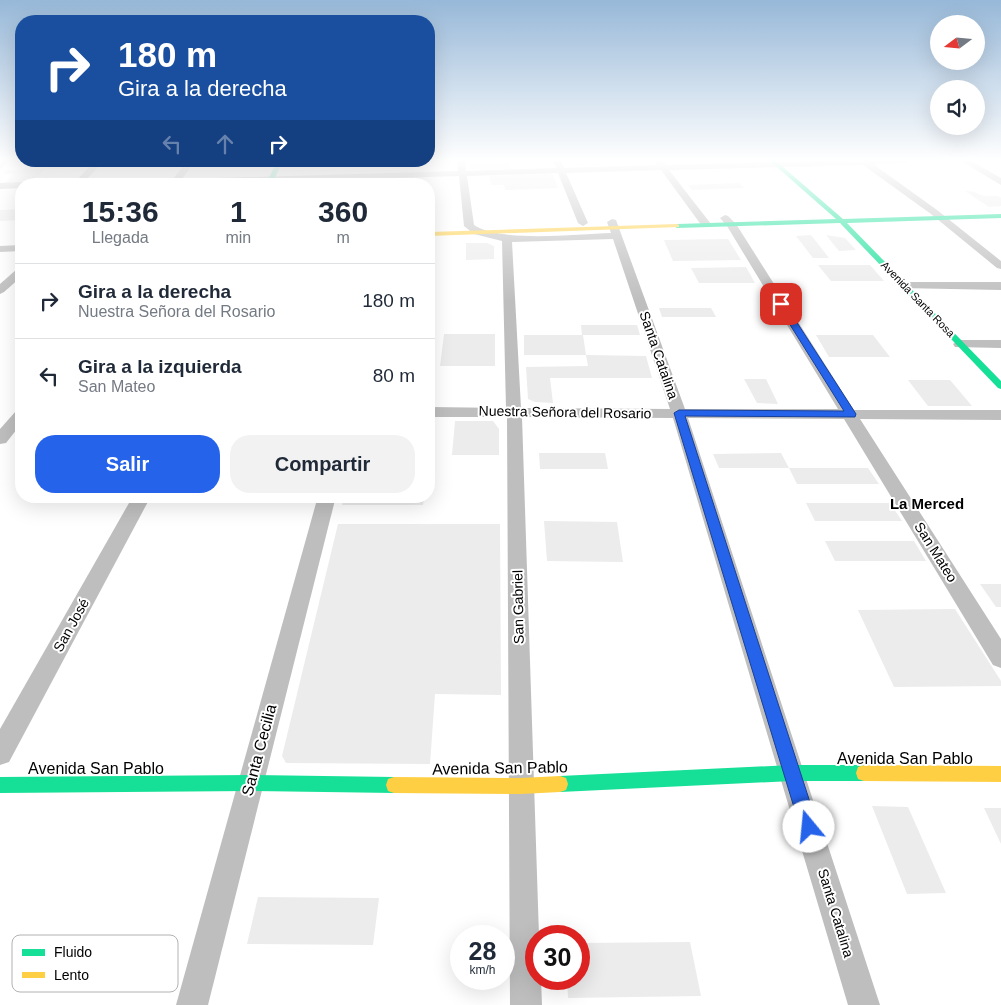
<!DOCTYPE html>
<html lang="es">
<head>
<meta charset="utf-8">
<style>
  :root { --surface:#fff; --page:#f2f2f3; --text:#1f2937; --muted:#747a83; --line:#e0e1e3; --accent:#2563eb }
  body { margin:0; font-family:Arial,sans-serif; background:var(--page); color:var(--text); height:100vh; display:flex; flex-direction:column; font-size:19px; white-space:nowrap }
  * { box-sizing:border-box; margin:0 }
  p { font-size:16px; color:var(--muted) }
  .icon { flex:none; width:28px; height:28px; fill:none; stroke:currentColor; stroke-width:2; stroke-linecap:round; stroke-linejoin:round }
  .map { position:relative; flex:1; overflow:hidden }
  .side { position:absolute; left:15px; top:178px; width:420px; height:325px; display:flex; flex-direction:column; background:var(--surface); border-radius:20px; box-shadow:0 5px 20px #0002 }
  .side>* { flex:none }
  .top-card { position:absolute; left:15px; top:15px; width:420px; height:152px; border-radius:20px; box-shadow:0 5px 20px #0002; background:#1a4fa0; color:#fff; overflow:hidden }
  .needle { width:32px; rotate:254deg }
  .fabs { position:absolute; left:930px; top:15px; display:grid; gap:10px }
  .fabs a { display:grid; place-items:center; width:55px; height:55px; border-radius:50%; background:var(--surface); box-shadow:0 5px 20px #0002; font-size:25px }
  .speed { position:absolute; left:450px; top:925px; display:flex; gap:10px; font-size:25px; font-weight:700; text-align:center }
  .speed>* { display:grid; place-content:center; width:65px; height:65px; border-radius:50%; background:var(--surface); box-shadow:0 5px 20px #0002; line-height:1 }
  .speed small { font-size:12px; font-weight:400 }
  .speed .limit { border:8px solid #d22; background:#fff; color:#111 }
  .pin { position:absolute; display:grid; place-items:center; width:42px; height:42px; color:#fff; margin:-21px; border-radius:10px; box-shadow:0 2px 8px #0006 }
  .me { position:absolute; width:55px; margin:-28px; rotate:343deg; stroke-linejoin:round; filter:drop-shadow(0 0 4px #0008) }
  .turn { display:flex; align-items:center; gap:18px; height:105px; padding:0 20px; font-size:22px }
  .turn .icon { width:65px; height:65px; stroke-width:2.5 }
  .turn b { display:block; font-size:35px; line-height:42px }
  .lanes { display:flex; align-items:center; height:48px; padding:0 20px; background:#0003; justify-content:center; gap:25px; direction:ltr }
  .lanes .off { opacity:.35 }
  .eta { display:flex; justify-content:space-evenly; align-items:center; height:85px; text-align:center }
  .eta b { font-size:30px; font-weight:700; line-height:35px }
  .cta { display:flex; gap:10px; margin-top:auto; padding:10px 20px }
  .cta a { flex:1; height:58px; border-radius:20px; background:var(--accent); color:#fff; font-size:20px; font-weight:700; line-height:58px; text-align:center }
  .cta a+a { background:var(--page); color:var(--text) }
  ul { padding:0; list-style:none }
  li { display:flex; align-items:center; gap:15px; height:75px; padding:0 20px; border-top:1px solid var(--line) }
  li div { flex:1 }
  li b { display:block; font-size:19px }
  li em { font-style:normal }
  .map>svg:first-child { display:block }
  .green { fill:#ececec }
  .lines { fill:none; stroke-linecap:round; stroke-linejoin:round }
  .street { fill:#bebebe; fill-rule:evenodd }
  .fast { fill:#16e098; fill-rule:evenodd }
  .slow { fill:#ffcf43; fill-rule:evenodd }
  .route { fill:#2563eb; stroke:#184099 }
  .labels { text-anchor:middle; dominant-baseline:central; stroke-width:4; stroke-linejoin:round; paint-order:stroke }
  .far-street-label { font-size:11px; fill:#000; stroke:#fff }
  .street-label { font-size:14px; fill:#000; stroke:#fff }
  .neighbourhood-label { font-size:15px; font-weight:bold; fill:#000; stroke:#fff }
  .near-street-label { font-size:16px; fill:#000; stroke:#fff }
  .key { fill:#fff; stroke:#b2b2b2; stroke-width:1 }
  .key-label { font-size:14px; fill:#000 }
</style>
</head>
<body>
<div class="map">
<svg width="1001" height="1005" viewBox="0 0 1001 1005">
  <rect width="100%" height="100%" fill="#fff"/>
  <g class="green">
    <path d="M20 161H55L52 165 88 164 84 168 46 169 30 182 5 183 15 174H2L8 170 46 169 50 165H13Z"/>
    <path d="M470 161H508L511 169 473 170 470 169Z"/>
    <path d="M549 174 553 175 558 188 505 190 504 185H491L490 176Z"/>
    <path d="M739 183 744 188 692 190 688 185Z"/>
    <path d="M965 191C978 191 975 194 985 196 991 197 995 194 1001 198V206L989 207Z"/>
    <path d="M21 209V220L0 221V210Z"/>
    <path d="M811 235 829 258H813L796 236Z"/>
    <path d="M826 235 845 238 856 250 839 251Z"/>
    <path d="M728 239 741 260 673 261 664 240Z"/>
    <path d="M466 243H487L494 246V259L466 260Z"/>
    <path d="M818 265H870L884 281H831Z"/>
    <path d="M746 267 755 283H699L691 268Z"/>
    <path d="M659 308H711L716 317H662Z"/>
    <path d="M581 325H637L640 335H583L586 355 646 356 652 378H550L553 403 535 402 528 399 526 367 588 366 586 355H524V335H582Z"/>
    <path d="M444 334H495V366H440Z"/>
    <path d="M816 335H873L890 357H829Z"/>
    <path d="M744 379H766L778 404 757 403Z"/>
    <path d="M908 380H950L972 406H928Z"/>
    <path d="M455 421H493L499 429V455H452Z"/>
    <path d="M539 453H605L608 469H540Z"/>
    <path d="M781 453 789 468H868L879 484H797L789 468H719L713 454Z"/>
    <path d="M345 496H424L423 505H342Z"/>
    <path d="M806 503H890L902 521H815Z"/>
    <path d="M544 521 617 522 623 562 547 561Z"/>
    <path d="M338 524H500L501 695 435 694 430 764 286 763 282 756Z"/>
    <path d="M825 541H914L926 561H835Z"/>
    <path d="M980 584H1001V607H996Z"/>
    <path d="M955 609 1001 681V686L894 687 858 610Z"/>
    <path d="M872 806 908 807 946 893 907 894Z"/>
    <path d="M984 808H1001V844Z"/>
    <path d="M258 897 379 898 373 945 247 944Z"/>
    <path d="M690 942 701 996 568 998 567 979H579V943Z"/>
  </g>
  <g class="lines">
    <g class="street">
      <path d="M1 161H10L0 169Z"/>
      <path d="M95 161H104L82 184H73Z"/>
      <path d="M187 161H195L182 179 458 171 457 161H465L466 171 556 168 553 161H561L564 168 657 165 654 161H662L666 165 824 161H910L906 163 873 164 937 210 1001 261V269L997 268 931 214 863 165 669 170 711 224 706 227 702 226 661 170 566 173 588 223 583 226 578 223 558 173 467 176 474 225C502 243 576 234 611 233L607 222 612 219 616 220 685 409H838L727 226 720 218 725 215 728 216 736 224 854 410H1001V420L860 419 1001 639V668L993 665 844 419 688 418 880 1005H848L673 418 522 417 539 936H536V979H541L542 1005H510L507 417H429V407L506 408 502 241 474 234 464 226 459 176 196 184H89L93 181 173 179ZM613 239 670 409 521 408 512 242Z"/>
      <path d="M961 161H971L1001 178V185Z"/>
      <path d="M21 182 25 184H21V188L0 189V183Z"/>
      <path d="M21 245V251L0 252V246Z"/>
      <path d="M21 268V277L4 292 0 294V284L17 269Z"/>
      <path d="M905 282H1001V290L901 288 899 286Z"/>
      <path d="M960 340H1001V348L955 347 953 344Z"/>
      <path d="M21 409V424L6 443 0 444V429L16 411Z"/>
      <path d="M133 496H151L9 762 0 765V729Z"/>
      <path d="M318 496H336L208 1005H176Z"/>
    </g>
    <g class="fast">
      <path d="M277 161H283L272 184H266Z"/>
      <path d="M770 161H776L843 219 1001 214V218L847 223 1001 381V389L998 388 840 223 677 228 674 226 677 224 836 219Z"/>
      <path d="M792 765H864L870 767 872 773 870 779 864 781H792L560 792 554 790 552 784 554 778 560 776Z"/>
      <path d="M250 775 394 777 400 779 402 785 400 791 394 793 250 791 0 793V777Z"/>
    </g>
    <g class="slow">
      <path d="M677 224 679 225V227L429 236V232Z"/>
      <path d="M864 765 1001 766V782L864 781 858 779 856 773 858 767Z"/>
      <path d="M560 776 566 778 568 784 566 790 560 792 521 794 394 793 388 791 386 785 388 779 394 777 521 778Z"/>
    </g>
  </g>
  <linearGradient id="sky" x2="0" y2="1"><stop stop-color="#97b8d8"/><stop offset="0.53" stop-color="#fff"/><stop offset="1" stop-color="#fff" stop-opacity="0"/></linearGradient>
  <rect width="1001" height="302" fill="url(#sky)"/>
  <path class="route" d="M781 301 785 304 856 414 855 417 685 416 818 827 815 833 809 836 803 833 800 827 674 413 679 410 844 411 777 304Z"/>
  <g class="labels">
    <g class="far-street-label">
      <text transform="translate(918 299) rotate(46)">Avenida Santa Rosa</text>
    </g>
    <g class="street-label">
      <text transform="translate(659 355) rotate(71)">Santa Catalina</text>
      <text transform="translate(565 412) rotate(1)">Nuestra Señora del Rosario</text>
      <text transform="translate(936 552) rotate(58)">San Mateo</text>
      <text transform="translate(518 607) rotate(-91)">San Gabriel</text>
      <text transform="translate(71 625) rotate(-61)">San José</text>
      <text transform="translate(836 913) rotate(73)">Santa Catalina</text>
    </g>
    <g class="neighbourhood-label">
      <text x="927" y="503">La Merced</text>
    </g>
    <g class="near-street-label">
      <text transform="translate(259 750) rotate(-75)">Santa Cecilia</text>
      <text x="905" y="758">Avenida San Pablo</text>
      <text x="96" y="768">Avenida San Pablo</text>
      <text transform="translate(500 768) rotate(-1)">Avenida San Pablo</text>
    </g>
  </g>
  <rect x="12" y="935" width="166" height="57" rx="8" class="key"/>
  <rect x="22" y="949" width="23" height="7" fill="#16e098"/>
  <rect x="22" y="972" width="23" height="6" fill="#ffcf43"/>
  <g class="key-label">
    <text x="54" y="957">Fluido</text>
    <text x="54" y="980">Lento</text>
  </g>
</svg>
<div class="fabs">
<a><svg class="needle" viewBox="-14 -14 28 28"><path d="M0-13l5 13h-10z" fill="#e53935"/><path d="M0 13l5-13h-10z" fill="#747a83"/></svg></a>
<a><svg class="icon" aria-label="sound" viewBox="0 0 24 24"><path d="M4 9h4l5-4v14l-5-4H4zM17 9q2 3 0 6"/></svg></a>
</div>
<div class="speed"><div>28<small>km/h</small></div><div class="limit">30</div></div>
<div class="pin" style="left:781px;top:304px;background:#d93025"><svg class="icon" aria-label="arrive" viewBox="0 0 24 24"><path d="M6 21V4h12l-3 4 3 4H6"/></svg></div>
<svg class="me" style="left:809px;top:827px" viewBox="-20 -20 40 40"><circle r="19" fill="#fff"/><path d="M0-13L10 11 0 6-10 11z" fill="#2563eb"/></svg>
<div class="top-card">
<div class="turn"><svg class="icon" aria-label="right" viewBox="0 0 24 24"><path d="M7 20v-9h11M14 6l5 5-5 5"/></svg><div><b>180 m</b>Gira a la derecha</div></div>
<div class="lanes"><svg class="icon off" aria-label="left" viewBox="0 0 24 24"><path d="M17 20v-9H6M10 6l-5 5 5 5"/></svg><svg class="icon off" aria-label="ahead" viewBox="0 0 24 24"><path d="M12 20V5M6 11l6-6 6 6"/></svg><svg class="icon" aria-label="right" viewBox="0 0 24 24"><path d="M7 20v-9h11M14 6l5 5-5 5"/></svg></div>
</div>
<section class="side">
<div class="eta">
<div><b>15:36</b><p>Llegada</p></div>
<div><b>1</b><p>min</p></div>
<div><b>360</b><p>m</p></div>
</div>
<ul>
<li><svg class="icon" aria-label="right" viewBox="0 0 24 24"><path d="M7 20v-9h11M14 6l5 5-5 5"/></svg><div><b>Gira a la derecha</b><p>Nuestra Señora del Rosario</p></div><em>180 m</em></li>
<li><svg class="icon" aria-label="left" viewBox="0 0 24 24"><path d="M17 20v-9H6M10 6l-5 5 5 5"/></svg><div><b>Gira a la izquierda</b><p>San Mateo</p></div><em>80 m</em></li>
</ul>
<div class="cta"><a>Salir</a><a>Compartir</a></div>
</section>
</div>
</body>
</html>
